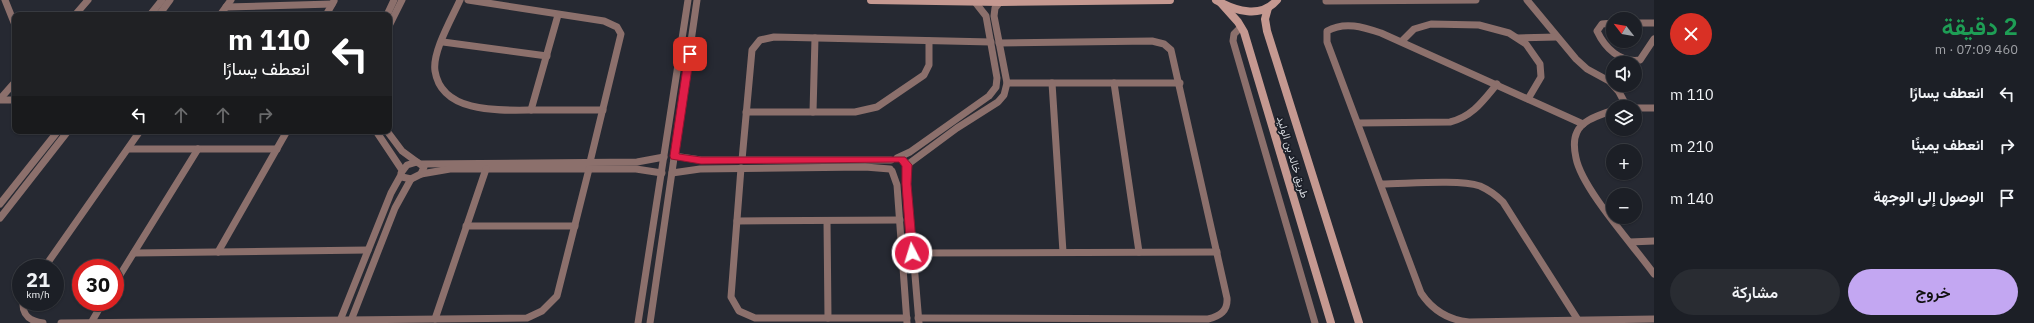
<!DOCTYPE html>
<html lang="ar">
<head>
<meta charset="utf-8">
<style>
  :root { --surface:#1c1f26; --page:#292c32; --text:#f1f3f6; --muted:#a0a2a7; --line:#3a3d43; --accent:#c3a7f2 }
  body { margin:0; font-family:"IBM Plex Sans",Vazirmatn,sans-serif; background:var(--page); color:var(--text); direction:rtl; height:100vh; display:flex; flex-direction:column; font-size:15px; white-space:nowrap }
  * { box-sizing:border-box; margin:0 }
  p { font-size:13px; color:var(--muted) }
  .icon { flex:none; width:22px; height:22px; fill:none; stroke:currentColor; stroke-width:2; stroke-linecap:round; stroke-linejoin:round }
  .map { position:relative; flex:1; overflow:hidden; direction:ltr }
  .sheet { display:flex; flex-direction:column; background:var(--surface); width:380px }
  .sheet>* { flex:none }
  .top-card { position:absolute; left:12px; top:12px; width:380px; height:122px; border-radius:8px; box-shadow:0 1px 3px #0004,0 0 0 1px var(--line); direction:rtl; background:#202124; color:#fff; overflow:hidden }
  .needle { width:26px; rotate:301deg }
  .tools { position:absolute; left:1606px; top:12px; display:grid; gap:8px }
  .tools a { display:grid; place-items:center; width:36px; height:36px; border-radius:50%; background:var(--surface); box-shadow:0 1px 3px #0004,0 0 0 1px var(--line); font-size:20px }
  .speed { position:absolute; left:12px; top:259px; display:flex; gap:8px; font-size:20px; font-weight:700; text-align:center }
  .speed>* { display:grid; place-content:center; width:52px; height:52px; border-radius:50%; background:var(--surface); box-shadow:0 1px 3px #0004,0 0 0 1px var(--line); line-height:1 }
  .speed small { font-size:10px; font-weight:400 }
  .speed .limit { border:6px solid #d22; background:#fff; color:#111 }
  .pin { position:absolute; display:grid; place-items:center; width:34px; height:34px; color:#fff; margin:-17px; border-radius:8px; box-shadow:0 2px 6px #0006 }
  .me { position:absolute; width:44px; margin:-22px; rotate:355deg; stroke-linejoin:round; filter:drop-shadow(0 0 3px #0008) }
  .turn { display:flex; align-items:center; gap:14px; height:84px; padding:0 16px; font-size:18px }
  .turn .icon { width:52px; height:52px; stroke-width:2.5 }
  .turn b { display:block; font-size:28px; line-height:34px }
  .lanes { display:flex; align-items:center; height:38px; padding:0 16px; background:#0003; justify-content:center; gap:20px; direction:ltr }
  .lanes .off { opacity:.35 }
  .round { display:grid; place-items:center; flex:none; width:42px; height:42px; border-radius:21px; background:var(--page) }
  .overview { display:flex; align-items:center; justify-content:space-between; height:68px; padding:0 16px }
  h1 { font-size:24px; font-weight:600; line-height:30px; color:#1e9e55 }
  .cta { display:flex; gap:8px; margin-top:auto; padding:8px 16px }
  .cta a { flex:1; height:46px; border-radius:24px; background:var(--accent); color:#111; font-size:16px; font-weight:600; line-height:46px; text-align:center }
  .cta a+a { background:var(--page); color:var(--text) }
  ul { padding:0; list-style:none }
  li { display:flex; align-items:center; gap:12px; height:52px; padding:0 16px }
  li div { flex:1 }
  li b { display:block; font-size:15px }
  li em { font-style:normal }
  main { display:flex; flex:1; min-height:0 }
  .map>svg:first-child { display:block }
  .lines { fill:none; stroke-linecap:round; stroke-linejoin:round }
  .street { stroke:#8c706c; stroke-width:7 }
  .secondary { stroke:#c59991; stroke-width:8 }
  .route { fill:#e11d48; stroke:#92132f }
  .labels { text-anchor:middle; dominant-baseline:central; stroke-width:3.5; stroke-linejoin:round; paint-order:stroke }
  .street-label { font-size:11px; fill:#d1d4da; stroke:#1c1f28 }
</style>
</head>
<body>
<main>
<section class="sheet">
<div class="overview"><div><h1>2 دقيقة</h1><p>460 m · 07:09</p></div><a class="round" style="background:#d93025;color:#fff"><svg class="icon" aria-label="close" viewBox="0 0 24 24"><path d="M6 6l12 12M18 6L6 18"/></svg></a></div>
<ul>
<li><svg class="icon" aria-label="left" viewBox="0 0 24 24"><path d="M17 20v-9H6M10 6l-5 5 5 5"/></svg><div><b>انعطف يسارًا</b></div><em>110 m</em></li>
<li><svg class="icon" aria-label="right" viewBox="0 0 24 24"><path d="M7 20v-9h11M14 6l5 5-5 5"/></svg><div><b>انعطف يمينًا</b></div><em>210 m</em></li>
<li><svg class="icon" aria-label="arrive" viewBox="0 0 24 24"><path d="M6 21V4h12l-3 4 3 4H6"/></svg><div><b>الوصول إلى الوجهة</b></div><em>140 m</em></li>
</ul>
<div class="cta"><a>خروج</a><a>مشاركة</a></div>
</section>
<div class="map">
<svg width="1654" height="323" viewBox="0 0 1654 323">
  <rect width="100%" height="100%" fill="#262932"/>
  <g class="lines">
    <g class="street">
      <path d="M5 0 15 25"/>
      <path d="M460 0C452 18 432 52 435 71 442 116 506 110 539 110 560 110 582 110 603 110"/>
      <path d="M468 0 604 21 617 27 621 34 590 162"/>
      <path d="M1527 0 1576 59 1587 69 1609 81 1619 92 1627 107"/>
      <path d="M1326 1 1476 0"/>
      <path d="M226 7 332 4"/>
      <path d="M75 15 88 0"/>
      <path d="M150 15 162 0"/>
      <path d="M159 15 170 0"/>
      <path d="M220 15 231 0"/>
      <path d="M326 15 334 1"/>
      <path d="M387 15 394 0"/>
      <path d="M1613 23 1602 24 1597 31C1605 48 1620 63 1640 60L1654 39"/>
      <path d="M1635 23H1654"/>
      <path d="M389 26 402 0"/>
      <path d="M1241 27 1234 34 1233 41 1315 323"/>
      <path d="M1518 38 1557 37"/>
      <path d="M1402 41 1414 29 1431 24 1479 25 1509 33 1526 44 1540 64 1541 77 1528 99"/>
      <path d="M443 42 547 56"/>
      <path d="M1007 83H1180"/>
      <path d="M1052 83 1063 252"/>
      <path d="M1114 83 1139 252"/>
      <path d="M0 99 15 82"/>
      <path d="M0 100H15"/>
      <path d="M1635 108H1654"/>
      <path d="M531 110 558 15"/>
      <path d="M1613 110C1601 115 1583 119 1577 132 1573 140 1574 149 1576 158 1582 189 1634 246 1654 274"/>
      <path d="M746 112H855L877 107 924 75 929 65V41"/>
      <path d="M813 112 815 38"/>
      <path d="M1358 123 1450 122C1472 117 1483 101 1497 84"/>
      <path d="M1583 124 1381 33C1363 27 1345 21 1327 31V42L1421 293C1433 311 1448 320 1469 322L1654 319"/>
      <path d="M376 131 402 170"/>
      <path d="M387 131 402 151 417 162"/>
      <path d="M128 149H277"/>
      <path d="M674 156 701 160H891"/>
      <path d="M897 158 910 152 989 96 996 87 997 78 986 16 975 2"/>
      <path d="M742 160 752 50 760 40 774 37 991 42"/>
      <path d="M417 162 424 167 421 174 411 179 402 177 401 173 407 165Z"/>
      <path d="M421 164 637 162 664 157"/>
      <path d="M907 165 957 128 998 102 1004 95 1007 83 994 16 995 8 1000 2"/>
      <path d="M741 168 731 297 739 311 755 318H907"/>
      <path d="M906 168 919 323"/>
      <path d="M892 171 897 185 907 323"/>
      <path d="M672 173 700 169 865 167 890 169"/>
      <path d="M421 174 450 169H636L662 173"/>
      <path d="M1381 184C1406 184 1458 179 1480 186 1489 190 1496 195 1503 202L1578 320"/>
      <path d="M0 204 58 131"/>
      <path d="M0 218 68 131"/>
      <path d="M737 221 900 220"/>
      <path d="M827 221 828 318"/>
      <path d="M466 226H575"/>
      <path d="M1630 242 1654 241"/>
      <path d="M218 252 287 131"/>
      <path d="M134 253 368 250"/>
      <path d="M912 253 1217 252"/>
      <path d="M44 268 140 131"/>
      <path d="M115 283 198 149"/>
      <path d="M23 302C22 316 30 321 43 323"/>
      <path d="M918 318 1208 319C1220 316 1228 311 1227 298L1171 50 1164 44 1152 41 999 43"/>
      <path d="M435 319 486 169"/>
      <path d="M61 323 527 318 542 311 557 296 589 169"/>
      <path d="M91 323 103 302"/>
      <path d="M339 323 391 193 401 175"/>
      <path d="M350 323 395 208 411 179"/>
      <path d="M638 323 688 0"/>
      <path d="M650 323 697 0"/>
    </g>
    <g class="secondary">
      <path d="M871 0 1000 2 1170 0"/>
      <path d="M1216 0C1235 11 1261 19 1277 0"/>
      <path d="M1221 3 1238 22 1244 32 1331 323"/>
      <path d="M1268 8 1265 19 1267 31 1359 323"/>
    </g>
  </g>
  <path class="route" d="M690 51 694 54 679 154 701 157H905L912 165 911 184 917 253 916 256H909L907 253 902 184V166L899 162 701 164 671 159 670 156 685 54Z"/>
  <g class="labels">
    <g class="street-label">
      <text transform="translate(1293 157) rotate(73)">طريق خالد بن الوليد</text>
    </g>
  </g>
</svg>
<div class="tools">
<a><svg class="needle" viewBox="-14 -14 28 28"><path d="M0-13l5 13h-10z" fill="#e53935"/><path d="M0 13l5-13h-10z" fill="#a0a2a7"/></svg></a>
<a><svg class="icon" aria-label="sound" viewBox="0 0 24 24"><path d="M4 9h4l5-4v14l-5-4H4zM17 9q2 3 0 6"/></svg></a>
<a><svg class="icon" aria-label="layers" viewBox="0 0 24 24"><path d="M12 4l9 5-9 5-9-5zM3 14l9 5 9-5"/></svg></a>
<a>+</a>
<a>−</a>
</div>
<div class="speed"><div>21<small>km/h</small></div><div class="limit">30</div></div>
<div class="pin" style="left:690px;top:54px;background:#d93025"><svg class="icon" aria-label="arrive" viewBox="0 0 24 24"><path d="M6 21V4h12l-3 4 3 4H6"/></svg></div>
<svg class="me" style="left:912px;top:253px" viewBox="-20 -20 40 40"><circle r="17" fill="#e11d48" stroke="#fff" stroke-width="3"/><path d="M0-11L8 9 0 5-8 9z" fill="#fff"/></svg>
<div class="top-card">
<div class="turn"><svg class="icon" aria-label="left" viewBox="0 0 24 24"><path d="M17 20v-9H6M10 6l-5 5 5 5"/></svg><div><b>110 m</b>انعطف يسارًا</div></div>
<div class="lanes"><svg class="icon" aria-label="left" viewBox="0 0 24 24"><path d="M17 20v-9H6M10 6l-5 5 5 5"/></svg><svg class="icon off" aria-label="ahead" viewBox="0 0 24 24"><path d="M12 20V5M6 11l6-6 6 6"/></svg><svg class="icon off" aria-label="ahead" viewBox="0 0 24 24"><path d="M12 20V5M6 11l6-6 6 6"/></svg><svg class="icon off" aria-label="right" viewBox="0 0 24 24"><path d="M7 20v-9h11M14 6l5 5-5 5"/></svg></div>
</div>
</div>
</main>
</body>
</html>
